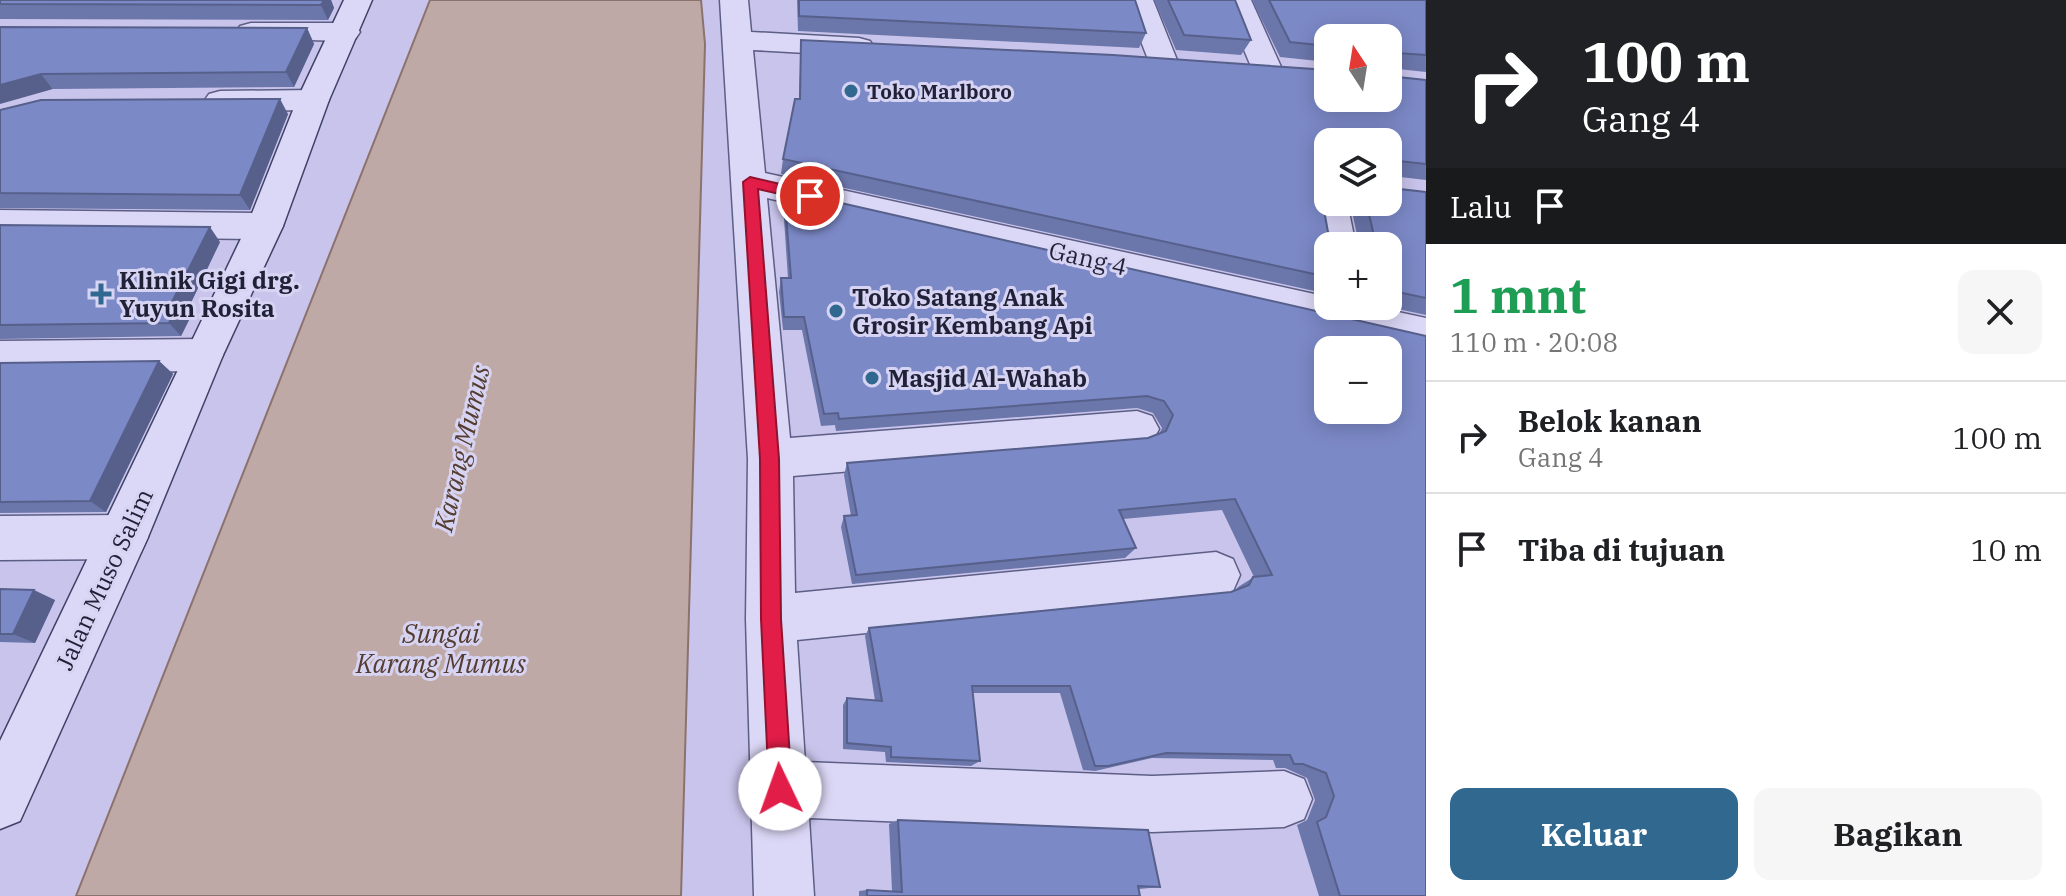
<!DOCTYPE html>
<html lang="id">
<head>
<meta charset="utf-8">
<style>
  :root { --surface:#fff; --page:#f6f6f6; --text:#202124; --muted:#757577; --line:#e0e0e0; --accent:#306890 }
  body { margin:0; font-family:"IBM Plex Serif",serif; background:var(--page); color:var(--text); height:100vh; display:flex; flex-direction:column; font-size:30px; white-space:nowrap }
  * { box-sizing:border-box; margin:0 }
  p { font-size:26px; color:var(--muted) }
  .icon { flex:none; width:44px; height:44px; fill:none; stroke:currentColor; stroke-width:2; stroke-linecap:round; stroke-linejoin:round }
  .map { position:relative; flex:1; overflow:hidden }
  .panel { display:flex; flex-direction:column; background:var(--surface); width:640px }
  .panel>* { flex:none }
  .top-card { background:#202124; color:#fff; overflow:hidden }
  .needle { width:52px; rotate:348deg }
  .fabs { position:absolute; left:1314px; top:24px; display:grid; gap:16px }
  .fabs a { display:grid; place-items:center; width:88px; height:88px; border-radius:16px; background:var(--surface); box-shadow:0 4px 20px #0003; font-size:40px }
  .pin { position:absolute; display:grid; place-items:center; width:68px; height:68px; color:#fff; margin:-34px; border:4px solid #fff; border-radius:50%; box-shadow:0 2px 8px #0007 }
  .me { position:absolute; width:88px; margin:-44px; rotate:357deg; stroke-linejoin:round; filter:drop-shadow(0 0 6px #0008) }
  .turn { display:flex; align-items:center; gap:28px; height:168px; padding:0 24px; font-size:36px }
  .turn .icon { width:104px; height:104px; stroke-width:2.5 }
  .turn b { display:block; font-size:56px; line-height:68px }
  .then { display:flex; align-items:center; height:76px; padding:0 24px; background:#0003; gap:16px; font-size:30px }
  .round { display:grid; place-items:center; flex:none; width:84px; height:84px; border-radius:16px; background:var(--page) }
  .overview { display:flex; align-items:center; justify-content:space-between; height:136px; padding:0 24px }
  h1 { font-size:48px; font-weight:700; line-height:60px; color:#1e9e55 }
  .action { display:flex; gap:16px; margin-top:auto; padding:16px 24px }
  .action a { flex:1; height:92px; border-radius:16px; background:var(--accent); color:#fff; font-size:32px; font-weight:700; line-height:92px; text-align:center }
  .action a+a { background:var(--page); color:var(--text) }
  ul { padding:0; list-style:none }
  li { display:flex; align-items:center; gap:24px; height:112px; padding:0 24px; border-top:2px solid var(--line) }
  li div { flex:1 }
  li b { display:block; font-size:30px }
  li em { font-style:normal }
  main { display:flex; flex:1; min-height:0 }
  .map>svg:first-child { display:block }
  .water { fill:#bfa9a6; stroke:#8c726d; stroke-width:2 }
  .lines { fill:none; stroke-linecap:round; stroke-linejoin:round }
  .street-casing { stroke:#5c5e85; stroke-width:3 }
  .secondary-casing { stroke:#3f4266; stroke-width:3 }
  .street { fill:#dbd7f6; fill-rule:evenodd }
  .secondary { fill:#dbd7f6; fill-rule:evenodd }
  .wall { fill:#6b76ab; fill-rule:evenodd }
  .shaded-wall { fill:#57608b }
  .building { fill:#7c89c7; stroke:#57608b; stroke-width:2; fill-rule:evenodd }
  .route { fill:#e11d48; stroke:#92132f; stroke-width:2 }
  .poi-dot { fill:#306890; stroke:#d7d3f3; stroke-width:3 }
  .labels { text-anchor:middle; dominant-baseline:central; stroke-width:6; stroke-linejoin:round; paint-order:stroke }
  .far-poi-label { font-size:20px; font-weight:bold; fill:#1f2136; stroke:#d7d3f3; text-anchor:start }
  .street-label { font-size:24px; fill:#1f2136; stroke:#d7d3f3 }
  .poi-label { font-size:24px; font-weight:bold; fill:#1f2136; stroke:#d7d3f3; text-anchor:start }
  .water-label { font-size:26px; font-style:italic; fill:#543c2f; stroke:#d7d3f3 }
</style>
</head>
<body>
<main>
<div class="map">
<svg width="1426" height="896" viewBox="0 0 1426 896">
  <rect width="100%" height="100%" fill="#c9c4eb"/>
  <path class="water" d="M430 0H701L705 44 681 896H76Z"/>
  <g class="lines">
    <defs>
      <g id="street">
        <path d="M720 0H748L751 32 859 38 870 41 874 47 870 53 859 56 753 50 765 173 1328 297V306H1370L1426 318V350L767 198 790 438 1137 411 1152 416 1159 429 1152 442 1137 447 793 476 795 593 1216 552 1233 559 1240 575 1233 591 1216 598 797 640 805 762 1152 776 1284 771 1304 779 1312 799 1304 819 1284 827 1152 832 809 818 814 896H754L746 619 748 459Z"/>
        <path d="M1125 0H1153L1177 60 1173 67 1162 69 1151 67Z"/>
        <path d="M1223 0H1251L1282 69 1277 76 1266 78 1255 76Z"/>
        <path d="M251 23H345L356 26 360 32 356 38 345 41 240 38 236 32 240 26Z"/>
        <path d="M313 90 324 93 329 100 324 107 313 110 220 111 209 108 204 101 209 94 220 91Z"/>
        <path d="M1328 190V202H1347L1356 246H1328V257L1318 246 1311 202 1316 193Z"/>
        <path d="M0 210 265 213 278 217 283 226 278 235 265 239 0 236Z"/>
        <path d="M203 339 217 344 223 355 217 366 203 371 0 373V341Z"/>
        <path d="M124 515 141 522 148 537 141 552 124 559 0 560V516Z"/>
      </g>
      <path id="secondary" d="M344 0H372L329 100 283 226 223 355 148 537 20 821 0 829V741L247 226 297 100Z"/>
    </defs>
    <use href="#street" class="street-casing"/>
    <use href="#secondary" class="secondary-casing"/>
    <use href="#street" class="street"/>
    <use href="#secondary" class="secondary"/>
  </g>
  <g class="wall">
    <path d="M0 0H331L334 8 328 20 0 19Z"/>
    <path d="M797 0H1135L1146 33 1139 48 798 31Z"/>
    <path d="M1154 0H1235L1251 40 1241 55 1176 50Z"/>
    <path d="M1252 0H1426V72L1398 69V77L1426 80V180L1400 177V189L1426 192V315L1384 306H1388V246H1328V294L781 174 783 159 799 99 801 40 1328 98 1388 38H1328V62L1280 57ZM1328 142 1388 202H1350L1357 235H1344L1337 243 1328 232 1320 189 1328 188Z"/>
    <path d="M0 27 307 28 314 44 294 87 53 89Z"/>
    <path d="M0 110 288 114 250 210 0 208Z"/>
    <path d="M784 190 1426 336V896H1319L1297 825 1307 820 1315 800 1307 778 1285 768H1276L1273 760 1152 758 1095 771 1083 770 1060 693H973L980 761 971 766 886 762 885 752 843 749V705L847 698 875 701 865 636 869 628 1231 592 1236 590 1238 587 1254 577 1222 510 1123 519 1136 548 1125 558 852 584 841 527 844 516H851L844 475 847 463 1148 438 1159 434 1162 428 1153 413 1137 408 836 431 835 425 821 426 802 330H783L779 292 781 278H788L783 205Z"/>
    <path d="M0 225 220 242 187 311 191 316 181 336 0 339Z"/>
    <path d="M159 361 173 374 106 512 0 513V363Z"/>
    <path d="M0 589 55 600 35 643 0 642Z"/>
    <path d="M898 820 1160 887 1139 889 1140 896H859V891L867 890 892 891 889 824Z"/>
  </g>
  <g class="shaded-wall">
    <path d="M324 0H331L334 8 328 20 321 5Z"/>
    <path d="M307 28 314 44 294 87 286 72Z"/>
    <path d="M41 74 53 89 0 104V85Z"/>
    <path d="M280 99 288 114 250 210 240 195Z"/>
    <path d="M1328 176 1327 187 1313 192 1326 177Z"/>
    <path d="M210 227 220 242 187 311 191 316 181 336 169 323 172 302Z"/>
    <path d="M159 361 173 374 106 512 90 501Z"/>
    <path d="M34 590 55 600 35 643 13 634Z"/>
  </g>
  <g class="building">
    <path d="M0 0H324L321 5 0 4Z"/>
    <path d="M799 0H1135L1146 33 799 16Z"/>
    <path d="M1168 0H1235L1251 40 1184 35Z"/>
    <path d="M1269 0H1426V55L1398 53V77L1426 80V164L1399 161 1400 189 1426 192V298L1388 290V246H1328V277L783 159 795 99H800L801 40 1113 55 1328 70V98H1388V38H1328V46L1290 42ZM1328 142H1388V202H1366L1373 231 1370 235H1344V243L1339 245 1328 232 1320 188 1326 177 1328 176Z"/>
    <path d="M0 27 307 28 286 72 41 74 0 85Z"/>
    <path d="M280 99 240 195 0 193V110L41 100Z"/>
    <path d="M784 190 1426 336V896H1340L1317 822 1326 817 1334 796 1326 773 1303 764H1294L1290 755 1166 753 1108 766H1095L1070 686H972L980 761 891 757V747L847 743V698L882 701 869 628 1231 592 1249 585 1253 577 1272 575 1235 499 1119 510 1136 548 856 575 844 516 857 515 847 463 1148 438 1166 431 1173 415 1164 401 1147 396 839 419 838 413 824 414 804 317H784L781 278H791ZM1328 350H1388V410H1328Z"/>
    <path d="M0 225 210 227 172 302H179L169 323 0 325Z"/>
    <path d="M159 361 90 501 0 502V363Z"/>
    <path d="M0 589 34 590 13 634H0Z"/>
    <path d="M898 820 1148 830 1160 887 1138 886 1140 896H867V890L902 892Z"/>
  </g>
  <path class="route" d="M750 177 810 191 818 196 810 201 758 189 779 459 781 619 792 789 789 797 780 800 772 797 769 789 761 619 760 459 743 182Z"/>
  <g class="poi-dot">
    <circle cx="851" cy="91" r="8"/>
    <path d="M97 282h8v8h8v8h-8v8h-8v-8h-8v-8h8z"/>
    <circle cx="836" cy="311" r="8"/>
    <circle cx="872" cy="378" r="8"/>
  </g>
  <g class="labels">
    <g class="far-poi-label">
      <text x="867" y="91">Toko Marlboro</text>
    </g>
    <g class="street-label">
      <text transform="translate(1088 258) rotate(13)">Gang 4</text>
      <text transform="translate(104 579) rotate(-65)">Jalan Muso Salim</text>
    </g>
    <g class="poi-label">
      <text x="119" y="280">Klinik Gigi drg.<tspan x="119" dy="28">Yuyun Rosita</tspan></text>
      <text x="852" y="297">Toko Satang Anak<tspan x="852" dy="28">Grosir Kembang Api</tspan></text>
      <text x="888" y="378">Masjid Al-Wahab</text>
    </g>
    <g class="water-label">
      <text transform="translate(461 448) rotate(-77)">Karang Mumus</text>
      <text x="441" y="633">Sungai<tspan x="441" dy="30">Karang Mumus</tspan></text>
    </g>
  </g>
</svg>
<div class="fabs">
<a><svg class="needle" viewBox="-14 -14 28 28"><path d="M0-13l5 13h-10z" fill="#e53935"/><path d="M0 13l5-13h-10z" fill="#757577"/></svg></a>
<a><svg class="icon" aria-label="layers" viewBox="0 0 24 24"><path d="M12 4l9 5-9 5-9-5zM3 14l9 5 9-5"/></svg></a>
<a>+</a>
<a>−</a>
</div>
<div class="pin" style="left:810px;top:196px;background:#d93025"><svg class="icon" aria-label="arrive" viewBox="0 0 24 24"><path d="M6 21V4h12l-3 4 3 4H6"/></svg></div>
<svg class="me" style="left:780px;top:789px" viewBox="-20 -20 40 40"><circle r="19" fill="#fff"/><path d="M0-13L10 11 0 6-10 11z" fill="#e11d48"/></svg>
</div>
<section class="panel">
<div class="top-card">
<div class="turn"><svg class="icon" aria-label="right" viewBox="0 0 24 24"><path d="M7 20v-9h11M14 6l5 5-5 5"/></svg><div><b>100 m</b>Gang 4</div></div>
<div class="then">Lalu<svg class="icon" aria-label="arrive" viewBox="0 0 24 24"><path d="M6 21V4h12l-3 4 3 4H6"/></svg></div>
</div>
<div class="overview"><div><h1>1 mnt</h1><p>110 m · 20:08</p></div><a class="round"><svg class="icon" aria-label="close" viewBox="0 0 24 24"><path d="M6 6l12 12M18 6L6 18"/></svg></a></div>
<ul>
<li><svg class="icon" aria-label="right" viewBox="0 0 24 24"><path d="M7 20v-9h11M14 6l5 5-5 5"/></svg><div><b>Belok kanan</b><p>Gang 4</p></div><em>100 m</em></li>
<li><svg class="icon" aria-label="arrive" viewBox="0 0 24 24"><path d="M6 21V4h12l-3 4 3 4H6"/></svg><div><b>Tiba di tujuan</b></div><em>10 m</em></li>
</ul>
<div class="action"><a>Keluar</a><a>Bagikan</a></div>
</section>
</main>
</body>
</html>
